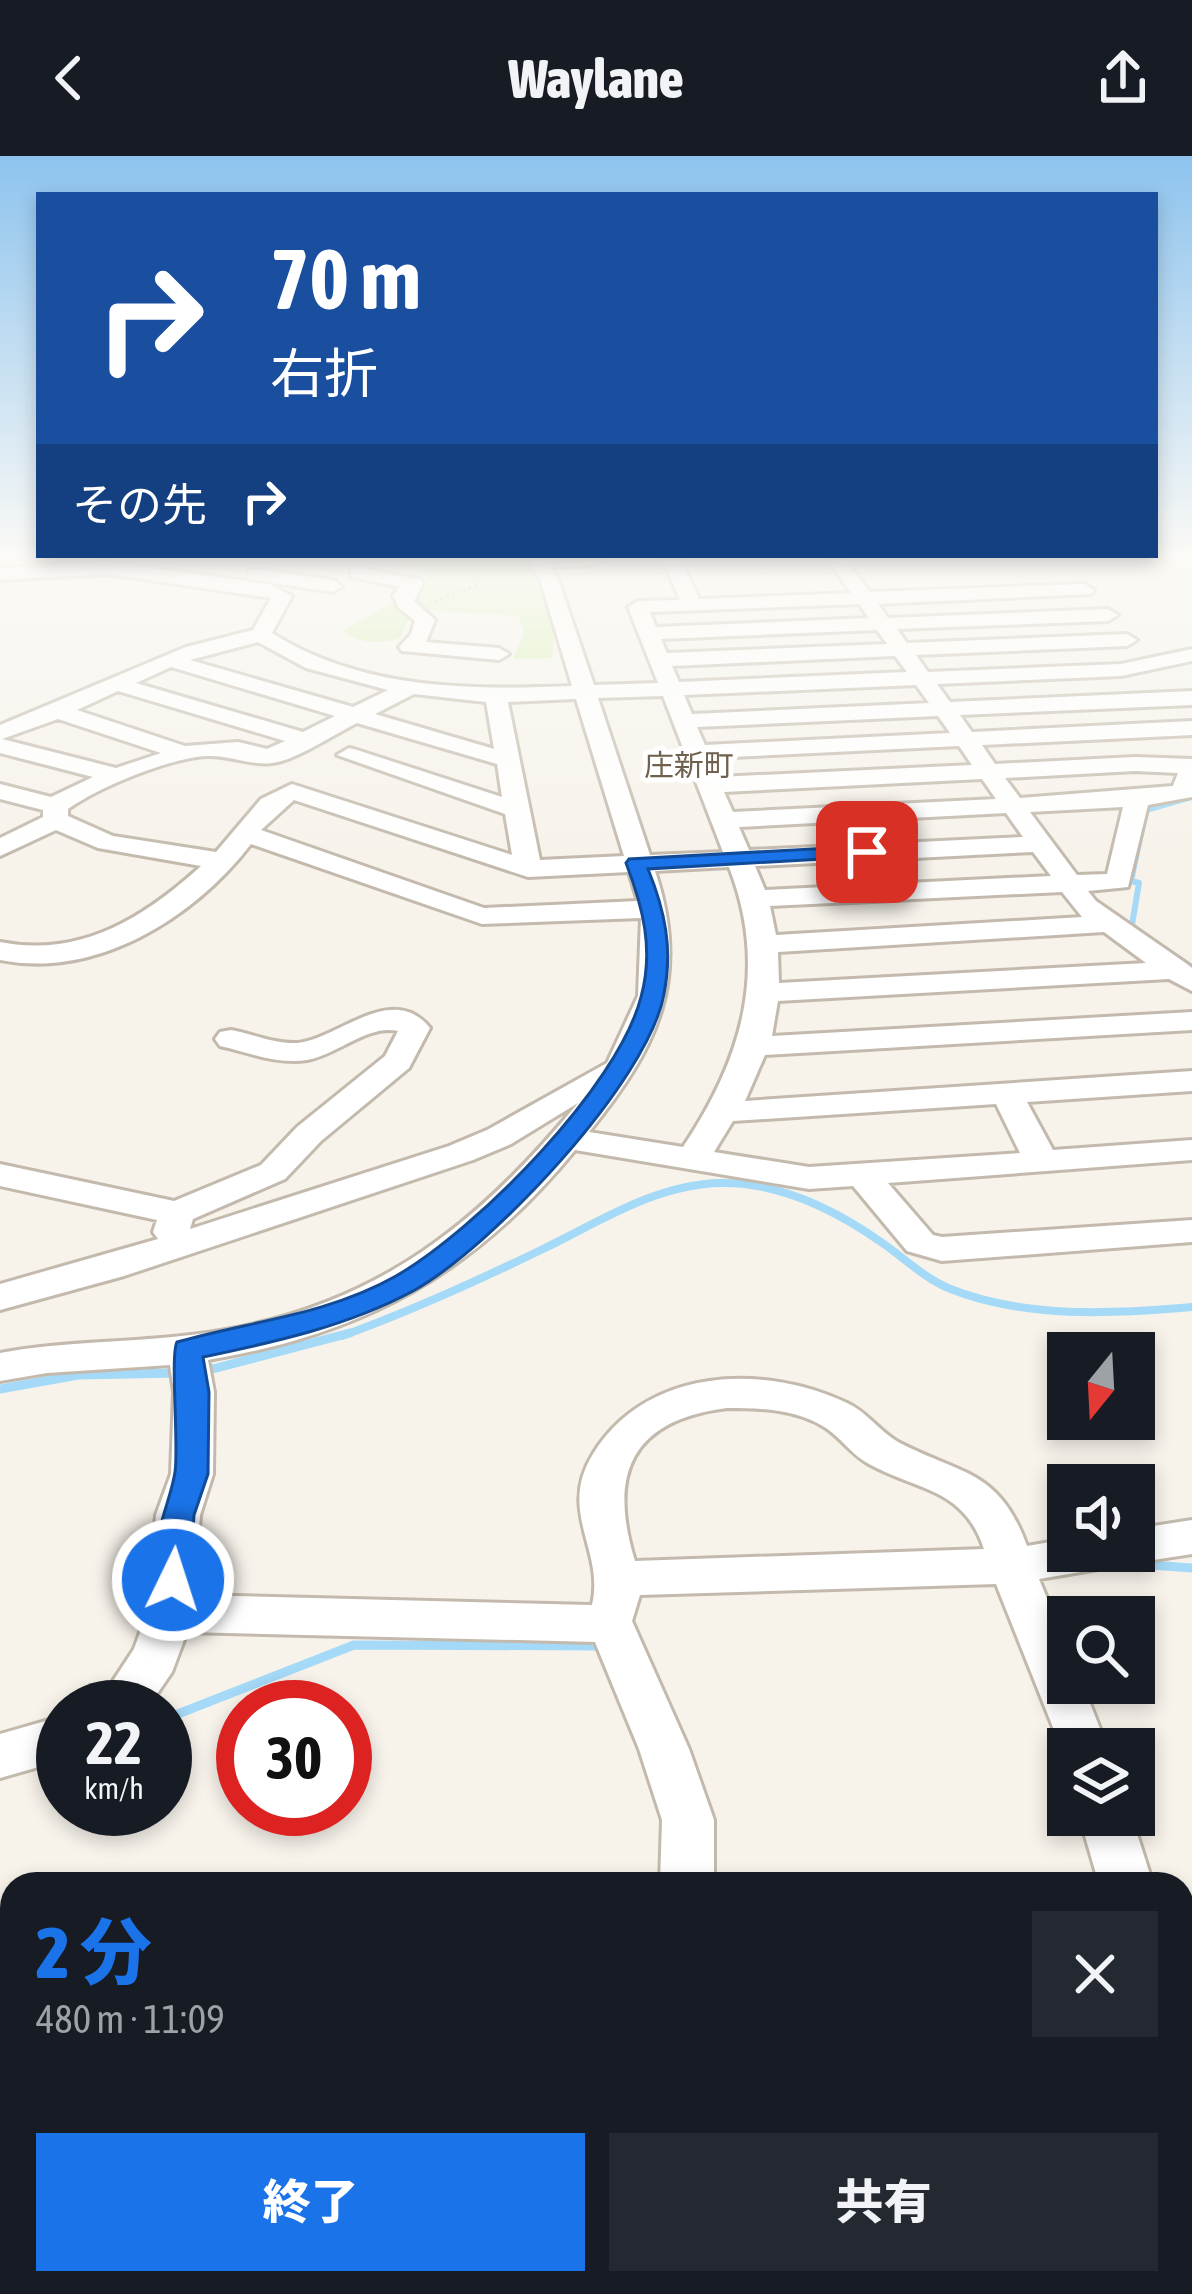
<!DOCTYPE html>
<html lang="ja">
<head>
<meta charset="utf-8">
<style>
  :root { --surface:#171b24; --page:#242831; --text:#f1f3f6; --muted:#9ea1a6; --accent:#1a73e8 }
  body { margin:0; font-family:"Asap Condensed","Noto Sans JP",sans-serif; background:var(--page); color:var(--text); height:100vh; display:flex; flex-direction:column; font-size:45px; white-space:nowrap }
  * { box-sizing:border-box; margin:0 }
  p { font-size:39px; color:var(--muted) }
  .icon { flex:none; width:66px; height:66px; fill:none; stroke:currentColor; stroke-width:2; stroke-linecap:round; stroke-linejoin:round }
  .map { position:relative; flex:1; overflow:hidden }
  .details { position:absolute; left:0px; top:1716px; width:1194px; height:423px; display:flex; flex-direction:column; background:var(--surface); border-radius:36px 36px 0 0; box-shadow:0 6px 18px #0003 }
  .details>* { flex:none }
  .top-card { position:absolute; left:36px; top:36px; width:1122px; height:366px; border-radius:0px; box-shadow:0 6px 18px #0003; background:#1a4fa0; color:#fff; overflow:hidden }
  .needle { width:78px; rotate:198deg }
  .buttons { position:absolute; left:1047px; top:1176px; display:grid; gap:24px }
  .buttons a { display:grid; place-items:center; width:108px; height:108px; border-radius:0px; background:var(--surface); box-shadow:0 6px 18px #0003; font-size:60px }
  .speed { position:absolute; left:36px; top:1524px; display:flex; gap:24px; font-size:60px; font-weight:700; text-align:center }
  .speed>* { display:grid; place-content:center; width:156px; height:156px; border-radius:50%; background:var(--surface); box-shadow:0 6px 18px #0003; line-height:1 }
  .speed small { font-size:30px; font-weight:400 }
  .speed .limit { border:18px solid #d22; background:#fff; color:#111 }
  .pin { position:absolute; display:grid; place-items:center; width:102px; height:102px; color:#fff; margin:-51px; border-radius:24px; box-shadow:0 6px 18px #0006 }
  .me { position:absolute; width:132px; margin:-66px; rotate:4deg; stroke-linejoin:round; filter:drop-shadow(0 0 9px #0008) }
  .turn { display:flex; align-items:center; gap:42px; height:252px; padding:0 36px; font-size:54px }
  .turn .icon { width:156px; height:156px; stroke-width:2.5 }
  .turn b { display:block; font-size:84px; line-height:102px }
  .then { display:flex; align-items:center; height:114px; padding:0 36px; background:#0003; gap:24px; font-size:45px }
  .round { display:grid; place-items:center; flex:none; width:126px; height:126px; border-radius:0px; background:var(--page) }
  .head { display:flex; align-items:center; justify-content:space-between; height:204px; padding:0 36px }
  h1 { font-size:72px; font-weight:800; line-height:90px; color:var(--accent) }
  .action { display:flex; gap:24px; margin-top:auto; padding:24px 36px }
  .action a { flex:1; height:138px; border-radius:0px; background:var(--accent); color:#fff; font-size:48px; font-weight:800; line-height:138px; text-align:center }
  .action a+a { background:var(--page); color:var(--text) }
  header { display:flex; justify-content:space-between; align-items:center; height:156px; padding:0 36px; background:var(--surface); font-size:54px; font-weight:800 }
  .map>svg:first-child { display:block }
  .green { fill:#d6eeb1 }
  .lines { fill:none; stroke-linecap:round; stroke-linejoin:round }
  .stream-far2 { stroke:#a4d9f7; stroke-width:6 }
  .stream-far1 { stroke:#a4d9f7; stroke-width:8 }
  .stream { stroke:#a4d9f7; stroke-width:9 }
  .minor-casing { stroke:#c3baad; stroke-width:6 }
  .path { stroke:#c7b59c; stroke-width:3; stroke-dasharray:3 3; stroke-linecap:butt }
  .minor { fill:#fff; fill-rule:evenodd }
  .route { fill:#1a73e8; stroke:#114b97; stroke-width:3 }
  .labels { text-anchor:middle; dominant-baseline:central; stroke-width:10; stroke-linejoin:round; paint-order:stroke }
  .far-neighbourhood-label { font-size:30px; fill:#70614e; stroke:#fff }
</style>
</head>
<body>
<header><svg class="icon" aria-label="back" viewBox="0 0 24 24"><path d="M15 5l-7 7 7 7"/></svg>Waylane<svg class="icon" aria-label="share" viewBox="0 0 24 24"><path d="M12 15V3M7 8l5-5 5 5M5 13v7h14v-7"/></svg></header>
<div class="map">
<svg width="1192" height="2138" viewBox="0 0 1192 2138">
  <rect width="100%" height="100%" fill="#f7f3eb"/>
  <path class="green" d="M403 404 530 406 555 472 552 502 513 503 524 477 519 460 422 454 412 457 400 482C381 488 358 489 343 474L426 429 425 418Z"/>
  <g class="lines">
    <g class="stream-far2">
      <path d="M1137 774 1132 769 1139 727 1131 725 1146 654 1192 641"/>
      <path d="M1169 796 1192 811"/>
    </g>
    <path class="stream-far1" d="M342 1180C411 1155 477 1125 543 1093 599 1066 656 1028 721 1027 779 1026 834 1053 881 1086 903 1101 923 1121 948 1132 1024 1163 1113 1158 1192 1151"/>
    <g class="stream">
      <path d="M205 1215 350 1177"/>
      <path d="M0 1233 78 1219 178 1217"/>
      <path d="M1110 1406 1192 1412"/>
      <path d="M165 1563 354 1489 601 1490"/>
    </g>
    <defs>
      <g id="minor">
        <path d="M527 404H605L596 409 550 411 558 423 594 529 658 527 628 451 638 445 680 444 663 404H681L699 443 851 437 828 404H846L870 436 1084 428 1094 434 1091 438 878 448 888 462 1108 453 1118 459 1108 465 897 473 907 487 1127 478 1137 484 1127 490 916 499 928 516 1121 508 1192 493V505L1121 520 937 528 950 546 1192 535V549L960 559 972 576 1192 565V579L982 589 995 608 1135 601 1192 603V641L1148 649 1128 731 1088 735 1096 745 1187 808 1192 812V835L1169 823 778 845 772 880 1192 856V874L765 899 745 945 1192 915V935L1027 946 1053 994 1192 984V1004L888 1027 933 1079 942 1081 1192 1064V1086L942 1105 907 1095 853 1030 809 1033 575 994C474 1117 365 1178 208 1204L214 1236 213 1318 200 1359 194 1439 592 1449C605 1394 557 1356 593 1298 646 1212 762 1207 847 1247 867 1256 879 1275 898 1286 961 1319 999 1313 1027 1390L1068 1383V1395H1134V1373L1192 1364V1398L1134 1407 1122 1403 1104 1412 1039 1423 1068 1493V1527H1082L1108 1593H1068V1609L996 1428 640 1439 632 1465 689 1593 714 1664V1728H660L662 1664 639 1593 595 1486 187 1476 172 1516 148 1551H96L134 1493 147 1457 156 1359 171 1318 174 1236 170 1209 47 1217 0 1225V1197C63 1185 127 1187 191 1179 362 1159 471 1078 578 947L511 988 473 1004 124 1120 0 1154V1128L158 1083 153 1076 157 1064 0 1030V1008L174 1045 261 1009 297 971 385 900 398 875C368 868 337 899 307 904 279 909 247 896 220 890L215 883 220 876 231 874C252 878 275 888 297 887 339 883 392 825 430 872L409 912 321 985 285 1023 193 1063 190 1073 449 990 487 974 607 907 638 840 641 762 482 768 251 688C193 763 96 823 0 804V786C80 802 144 762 201 710L98 692 56 674 0 700V682L43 661V654L0 643V628L51 641 93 621 0 597V569L186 491 253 474 271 442 108 418 0 424V412L108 406 269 428 292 440 272 477C361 534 471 534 572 530L540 423ZM859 448 869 462 656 471 650 456ZM877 474 887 488 667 497 661 483ZM258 486 306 512 388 534 353 551 190 504ZM895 500 907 516 679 526 672 510ZM171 511 335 560 303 576 136 527ZM916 529 929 547 692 558 684 539ZM118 535 285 585 267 593 238 586 185 590 77 554ZM414 538 486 546 494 593 375 558ZM663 540 723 696 650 699 598 542ZM576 543 624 700 540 704 508 546ZM938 560 950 577 705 589 697 571ZM58 563 161 597 116 612 2 583ZM357 567 497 608 502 641 357 594 349 592 337 599 505 658 512 699 292 628 261 643 216 696 113 680 68 660V653C99 631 169 602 207 600 229 599 252 610 272 607 295 605 336 577 357 567ZM959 590 972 609 718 621 710 602ZM1135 615 1178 617 1173 630 1020 642 1005 622ZM982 623 996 643 733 656 724 636ZM294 644 528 721 629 716 638 745 484 752 261 674ZM1123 651 1107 718 1077 719 1030 656ZM1006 657 1023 681 749 694 739 671ZM1033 696 1051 720 765 734 755 710ZM729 711C769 813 742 903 683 991L589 976C658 891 691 823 655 715ZM1062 736 1082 761 776 779 770 750ZM1104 776 1146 807 779 827 778 796ZM996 948 1020 997 809 1011 714 996 733 965ZM727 1252C760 1252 797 1253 826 1272 842 1283 852 1299 869 1308 918 1335 964 1332 984 1393L635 1405C608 1318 631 1264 727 1252Z"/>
        <path d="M358 411 421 424 423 428 414 445 435 464 426 486 499 492 509 498 499 504 402 495 399 491 411 478 415 465 398 451 393 439 400 431 351 421V413Z"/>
        <path d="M255 413 333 424 342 430 333 436 248 423V415Z"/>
        <path d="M63 1560V1604L0 1622V1578Z"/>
        <path d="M1079 1659H1131L1153 1728H1099Z"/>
        <path d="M1182 1874 1192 1878V1960L1182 1955Z"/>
        <path d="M12 1980V2042L0 2044V1982Z"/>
        <path d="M35 2127H99L97 2138H33Z"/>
        <rect x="650" y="2127" width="64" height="11"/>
      </g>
    </defs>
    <use href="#minor" class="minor-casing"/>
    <path class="path" d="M435 446 479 428 475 425"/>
    <use href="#minor" class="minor"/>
  </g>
  <linearGradient id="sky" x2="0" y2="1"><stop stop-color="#8dc3ee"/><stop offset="0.57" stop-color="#fbfaf6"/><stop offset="1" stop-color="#fbfaf6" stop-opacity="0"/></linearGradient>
  <rect width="1192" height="703" fill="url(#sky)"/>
  <path class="route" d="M867 690 874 692V700L648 713C665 755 673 793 664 838 648 926 491 1092 413 1135 348 1170 275 1186 203 1201L209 1236 208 1318 194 1359 190 1424 185 1434 173 1438 161 1434C142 1399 170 1351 175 1316 179 1290 170 1199 177 1186 251 1165 327 1159 396 1120 476 1074 618 931 641 841 654 794 643 751 626 707L629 703Z"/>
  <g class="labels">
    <g class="far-neighbourhood-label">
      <text x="689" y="609">庄新町</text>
    </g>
  </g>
</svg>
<div class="buttons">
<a><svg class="needle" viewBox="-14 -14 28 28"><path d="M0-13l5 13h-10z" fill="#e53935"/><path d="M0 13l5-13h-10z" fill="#9ea1a6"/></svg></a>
<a><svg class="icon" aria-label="sound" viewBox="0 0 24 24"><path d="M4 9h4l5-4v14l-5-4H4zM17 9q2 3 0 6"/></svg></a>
<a><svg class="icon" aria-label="search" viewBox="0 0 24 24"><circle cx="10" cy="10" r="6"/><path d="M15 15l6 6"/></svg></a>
<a><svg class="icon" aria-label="layers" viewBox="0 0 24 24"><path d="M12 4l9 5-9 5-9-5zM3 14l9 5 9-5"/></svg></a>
</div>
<div class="speed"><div>22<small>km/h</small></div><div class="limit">30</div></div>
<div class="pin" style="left:867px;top:696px;background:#d93025"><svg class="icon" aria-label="arrive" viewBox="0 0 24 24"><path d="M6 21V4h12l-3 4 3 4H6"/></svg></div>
<svg class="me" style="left:173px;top:1424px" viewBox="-20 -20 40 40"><circle r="17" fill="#1a73e8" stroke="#fff" stroke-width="3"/><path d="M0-11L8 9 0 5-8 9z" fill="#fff"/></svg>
<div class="top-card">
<div class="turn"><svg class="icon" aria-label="right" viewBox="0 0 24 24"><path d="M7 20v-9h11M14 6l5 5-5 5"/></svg><div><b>70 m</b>右折</div></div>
<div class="then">その先<svg class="icon" aria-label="right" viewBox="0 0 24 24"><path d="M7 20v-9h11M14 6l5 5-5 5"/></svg></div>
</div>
<section class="details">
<div class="head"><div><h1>2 分</h1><p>480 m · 11:09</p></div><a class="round"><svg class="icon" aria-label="close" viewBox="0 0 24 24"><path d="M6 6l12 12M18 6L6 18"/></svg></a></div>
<div class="action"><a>終了</a><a>共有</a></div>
</section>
</div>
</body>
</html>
